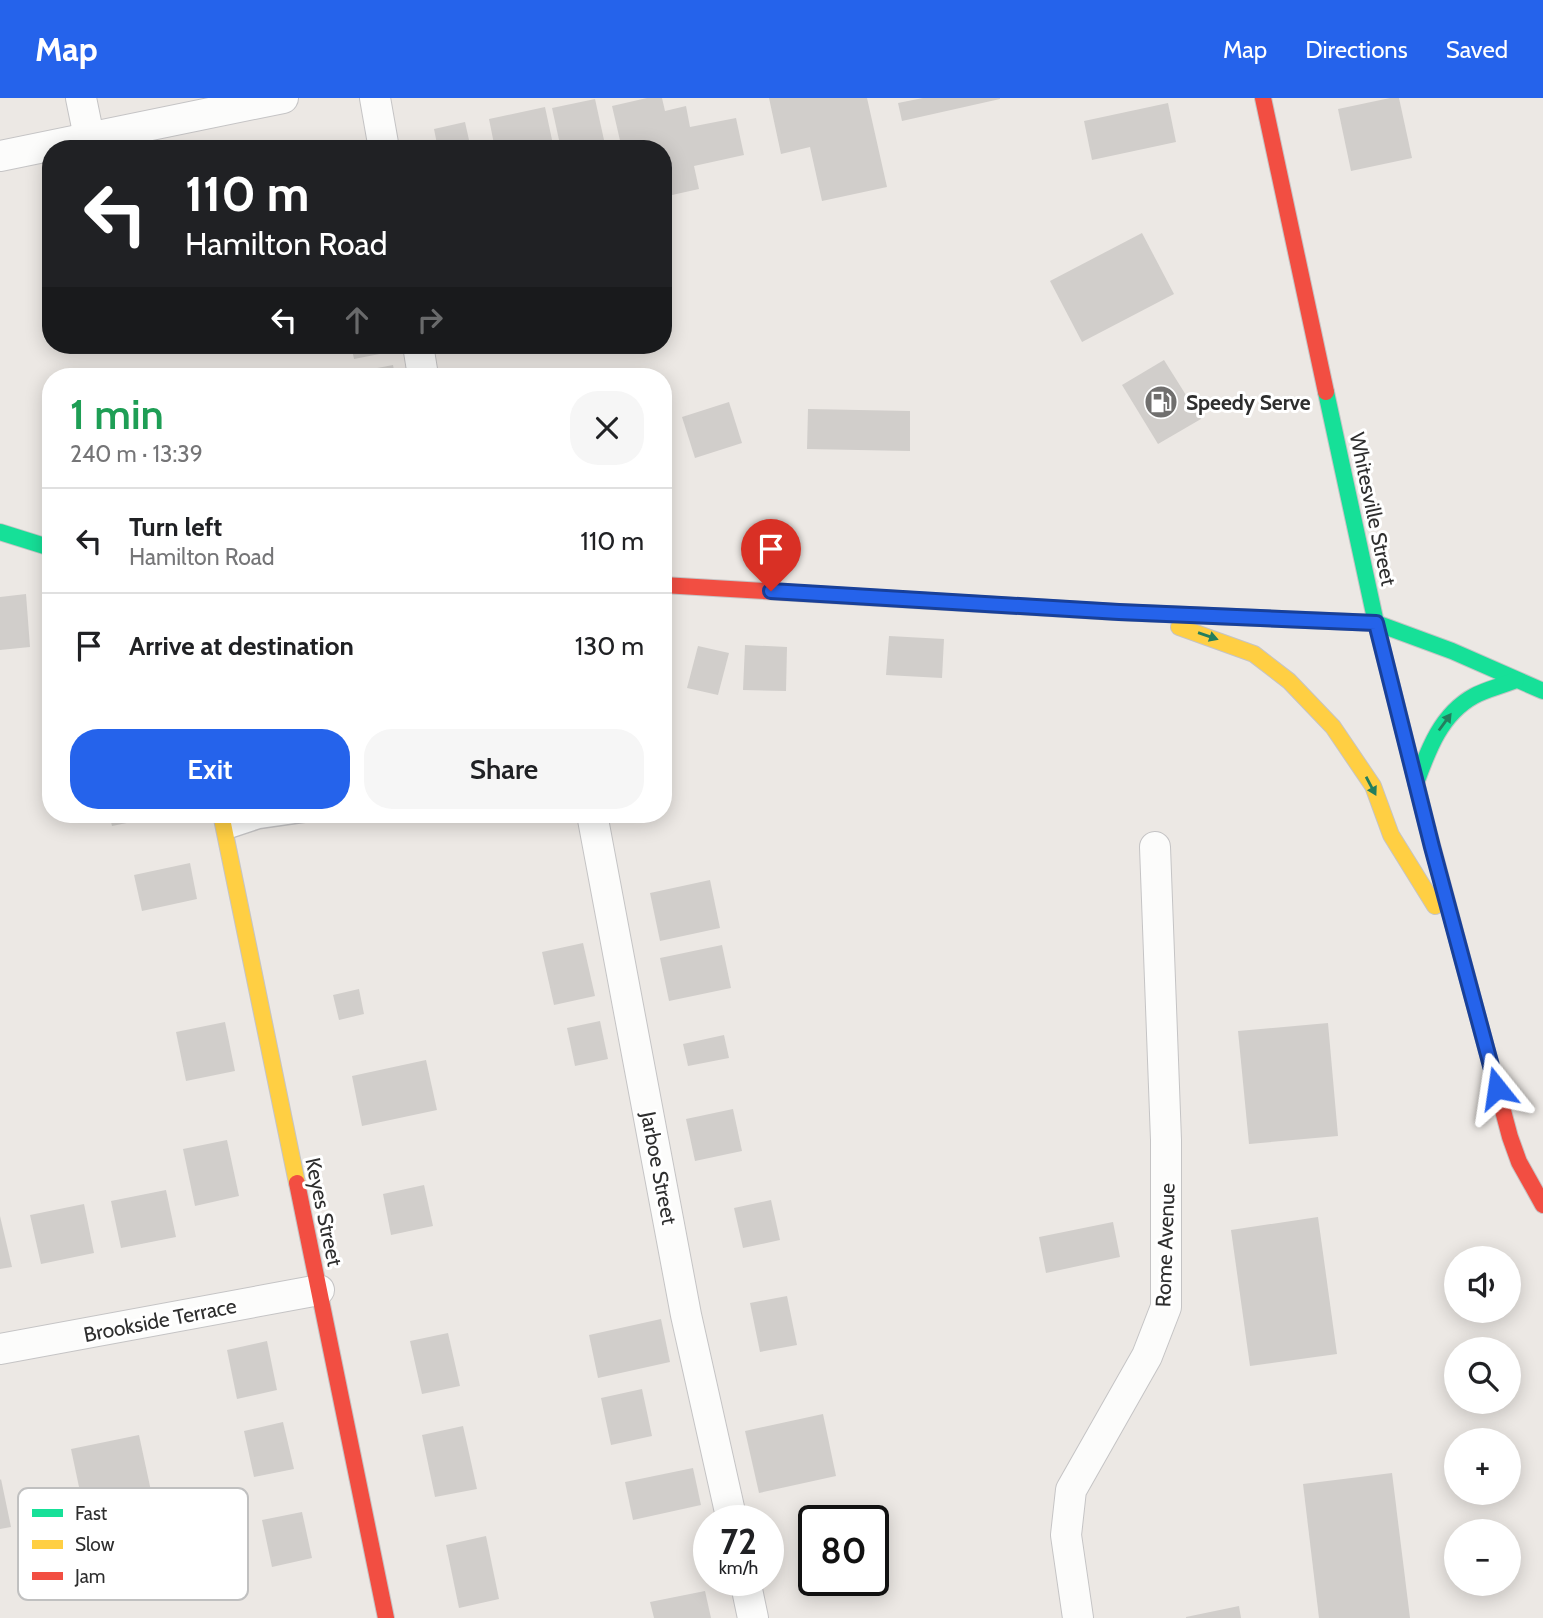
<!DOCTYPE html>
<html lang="en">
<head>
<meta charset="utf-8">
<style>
  :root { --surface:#fff; --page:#f6f6f6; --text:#202124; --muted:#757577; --line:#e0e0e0; --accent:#2563eb }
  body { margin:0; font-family:Cabin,sans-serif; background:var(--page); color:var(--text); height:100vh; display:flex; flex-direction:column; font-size:26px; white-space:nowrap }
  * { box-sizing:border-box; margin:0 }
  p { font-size:23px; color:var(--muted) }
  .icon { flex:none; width:38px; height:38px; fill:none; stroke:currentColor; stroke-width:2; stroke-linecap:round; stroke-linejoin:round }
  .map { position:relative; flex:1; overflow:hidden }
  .drawer { position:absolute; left:42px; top:270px; width:630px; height:455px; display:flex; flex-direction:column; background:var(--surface); border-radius:28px; box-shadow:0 4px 18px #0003 }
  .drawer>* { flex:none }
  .guide { position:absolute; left:42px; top:42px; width:630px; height:214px; border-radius:28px; box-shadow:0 4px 18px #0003; background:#202124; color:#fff; overflow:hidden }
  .controls { position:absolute; left:1444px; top:1148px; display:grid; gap:14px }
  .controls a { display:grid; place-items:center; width:77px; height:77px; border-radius:50%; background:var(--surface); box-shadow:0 4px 18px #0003; font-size:35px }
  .speed { position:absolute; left:693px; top:1407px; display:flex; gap:14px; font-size:35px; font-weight:700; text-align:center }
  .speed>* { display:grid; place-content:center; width:91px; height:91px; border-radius:50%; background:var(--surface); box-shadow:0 4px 18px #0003; line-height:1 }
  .speed small { font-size:18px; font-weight:400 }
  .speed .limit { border:4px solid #111; border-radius:10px; background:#fff; color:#111 }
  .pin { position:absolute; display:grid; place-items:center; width:60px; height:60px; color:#fff; margin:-72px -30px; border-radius:50% 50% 50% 0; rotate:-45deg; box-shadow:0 0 7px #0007 }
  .pin .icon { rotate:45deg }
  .me { position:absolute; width:77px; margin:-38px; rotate:345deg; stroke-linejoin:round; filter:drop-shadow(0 0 5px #0008) }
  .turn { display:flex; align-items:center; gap:24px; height:147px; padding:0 28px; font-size:32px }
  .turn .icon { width:91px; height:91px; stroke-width:2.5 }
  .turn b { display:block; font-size:49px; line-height:60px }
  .lanes { display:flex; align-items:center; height:66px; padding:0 28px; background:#0003; justify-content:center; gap:35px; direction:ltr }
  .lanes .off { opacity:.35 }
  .round { display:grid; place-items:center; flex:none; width:74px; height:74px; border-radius:28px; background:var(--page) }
  .overview { display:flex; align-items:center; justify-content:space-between; height:119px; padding:0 28px }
  h1 { font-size:42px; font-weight:600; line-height:52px; color:#1e9e55 }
  .primary-button { display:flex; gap:14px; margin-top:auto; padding:14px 28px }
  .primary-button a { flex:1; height:80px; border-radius:28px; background:var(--accent); color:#fff; font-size:28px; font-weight:600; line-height:80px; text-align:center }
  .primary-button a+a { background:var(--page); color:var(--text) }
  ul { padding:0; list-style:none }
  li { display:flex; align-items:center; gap:21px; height:105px; padding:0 28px; border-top:2px solid var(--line) }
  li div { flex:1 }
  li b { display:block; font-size:26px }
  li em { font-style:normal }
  header { display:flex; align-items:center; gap:42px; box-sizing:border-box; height:98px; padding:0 35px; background:var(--accent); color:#fff }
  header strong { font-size:33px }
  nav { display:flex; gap:38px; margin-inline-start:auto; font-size:24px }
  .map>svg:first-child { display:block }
  .building { fill:#d1cecb }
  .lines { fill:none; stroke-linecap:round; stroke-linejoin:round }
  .lane-casing { stroke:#c5c4c5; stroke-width:17 }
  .street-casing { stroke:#c5c4c5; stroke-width:32 }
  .fast-casing { stroke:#c5c4c5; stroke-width:18 }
  .slow-casing { stroke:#c5c4c5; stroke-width:18 }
  .jam-casing { stroke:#c5c4c5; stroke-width:18 }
  .lane { stroke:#fcfcfb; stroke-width:14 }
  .street { stroke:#fcfcfb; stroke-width:30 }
  .fast { stroke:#16e098; stroke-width:16 }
  .slow { stroke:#ffcf43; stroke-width:16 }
  .jam { stroke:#f24e42; stroke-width:16 }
  .oneway { fill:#237e5e }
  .route-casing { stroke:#184099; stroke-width:18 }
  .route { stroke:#2563eb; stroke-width:12 }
  .labels { text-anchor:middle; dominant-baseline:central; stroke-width:6; stroke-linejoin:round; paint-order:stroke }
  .poi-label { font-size:21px; font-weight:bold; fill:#2e2e2e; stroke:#fff; text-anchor:start }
  .street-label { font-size:21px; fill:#2e2e2e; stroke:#fff }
  .key { fill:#fff; stroke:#c0c0c0; stroke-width:2 }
  .key-label { font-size:19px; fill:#2e2e2e }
</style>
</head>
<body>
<header>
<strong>Map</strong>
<nav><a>Map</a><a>Directions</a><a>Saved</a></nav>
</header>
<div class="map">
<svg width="1543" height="1520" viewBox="0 0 1543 1520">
  <rect width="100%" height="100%" fill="#ece8e4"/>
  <g class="building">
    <path d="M647 0H662L665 13 686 8 690 29 736 20 744 57 694 68 699 91 663 99V51H622L612 8Z"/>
    <path d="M769 0H867L887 89 822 103 810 49 781 56Z"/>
    <path d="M923 0H1000V1L902 23 898 5Z"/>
    <path d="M1390 0H1399L1412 60 1351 73 1338 11Z"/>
    <path d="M595 1 606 51H561L552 10Z"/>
    <path d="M1168 5 1176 44 1092 62 1084 23Z"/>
    <path d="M545 9 554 51H495L489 21Z"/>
    <path d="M465 24 471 51H438L434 31Z"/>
    <path d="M354 43 355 51H323V50Z"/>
    <path d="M1142 135 1174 196 1082 244 1050 183Z"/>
    <path d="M351 247H399L400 252 354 261Z"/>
    <path d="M1164 262 1201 321 1158 346 1122 287Z"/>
    <path d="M393 267 395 278H346V276Z"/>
    <path d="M729 304 742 345 695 360 682 319Z"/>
    <path d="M808 311 910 313V353L807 351Z"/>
    <path d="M26 496 30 549 0 552V499Z"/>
    <path d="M889 538 944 541 942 580 886 577Z"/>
    <path d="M745 547 787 549 786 593 743 592Z"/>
    <path d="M698 548 729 555 718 597 687 590Z"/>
    <path d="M109 716H166V717L112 728Z"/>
    <path d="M190 765 197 801 142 813 134 777Z"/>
    <path d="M710 782 720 830 660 843 650 795Z"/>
    <path d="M583 845 595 898 554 907 542 854Z"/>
    <path d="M722 847 731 890 669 903 660 860Z"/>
    <path d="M359 891 364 916 339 922 333 897Z"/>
    <path d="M600 923 608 961 575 968 567 930Z"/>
    <path d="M225 924 235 973 186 983 176 934Z"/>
    <path d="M1328 925 1338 1038 1249 1046 1238 933Z"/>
    <path d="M724 937 729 960 688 968 683 946Z"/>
    <path d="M426 962 437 1012 362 1028 352 978Z"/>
    <path d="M733 1011 742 1053 695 1063 686 1021Z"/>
    <path d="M227 1042 239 1098 195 1108 183 1051Z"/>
    <path d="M424 1087 433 1128 391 1137 383 1096Z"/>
    <path d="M166 1092 176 1139 121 1150 111 1103Z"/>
    <path d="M771 1102 780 1142 743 1150 734 1110Z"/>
    <path d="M84 1106 94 1155 41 1166 30 1117Z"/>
    <path d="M0 1118 12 1169 0 1171Z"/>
    <path d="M1318 1119 1337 1256 1250 1268 1231 1132Z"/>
    <path d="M1113 1124 1120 1159 1046 1175 1039 1139Z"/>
    <path d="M787 1198 797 1247 760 1254 750 1205Z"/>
    <path d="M661 1221 670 1264 598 1280 589 1237Z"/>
    <path d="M448 1235 460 1288 422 1296 410 1243Z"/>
    <path d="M267 1243 277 1292 237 1301 227 1252Z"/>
    <path d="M642 1291 652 1338 611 1347 601 1300Z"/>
    <path d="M823 1316 836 1378 759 1395 745 1333Z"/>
    <path d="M283 1324 294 1371 254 1379 244 1333Z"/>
    <path d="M463 1328 477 1391 435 1399 422 1337Z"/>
    <path d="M139 1337 151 1393 83 1408 71 1351Z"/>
    <path d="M693 1370 701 1407 633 1422 625 1384Z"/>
    <path d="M1392 1375 1410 1520H1319L1303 1386Z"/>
    <path d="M1 1381 11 1429 0 1431V1382Z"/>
    <path d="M302 1414 312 1460 272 1469 262 1422Z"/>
    <path d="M486 1438 499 1501 459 1510 446 1447Z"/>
    <path d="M814 1442V1482L824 1483 808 1487 799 1445Z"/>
    <path d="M705 1493 711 1520H654L650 1504Z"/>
    <path d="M1239 1508 1241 1520H1186V1519Z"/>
  </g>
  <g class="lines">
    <defs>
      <path id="lane" d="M226 734 259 723 308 716"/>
      <g id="street">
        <path d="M81 0 89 39"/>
        <path d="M375 0 384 51"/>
        <path d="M0 58 283 0"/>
        <path d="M418 247 423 278"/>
        <path d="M592 716 686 1217 732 1423"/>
        <path d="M0 1251 319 1192"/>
        <path d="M745 1482 753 1520"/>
        <path d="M1078 1520 1066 1437 1071 1392 1147 1258 1166 1209V1042L1155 749"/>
      </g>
      <g id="fast">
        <path d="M1326 294 1376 525 1452 553 1543 593"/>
        <path d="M0 434 51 450"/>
        <path d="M1416 685C1428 652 1441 616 1474 598 1487 591 1502 588 1516 582"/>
      </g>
      <g id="slow">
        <path d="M1115 514 1376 525 1428 732"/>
        <path d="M1179 529 1254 556 1289 583 1333 629 1373 688 1391 737 1435 808"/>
        <path d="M221 716 297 1085"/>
      </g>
      <g id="jam">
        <path d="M1263 0 1326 294"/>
        <path d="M663 487 1115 514"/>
        <path d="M1428 732 1510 1039 1519 1064 1543 1107"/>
        <path d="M297 1085 386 1520"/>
      </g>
    </defs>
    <use href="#lane" class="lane-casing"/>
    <use href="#street" class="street-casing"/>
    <use href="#fast" class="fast-casing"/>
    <use href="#slow" class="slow-casing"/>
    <use href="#jam" class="jam-casing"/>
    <use href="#lane" class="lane"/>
    <use href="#street" class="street"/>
    <use href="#fast" class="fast"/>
    <use href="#slow" class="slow"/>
    <use href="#jam" class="jam"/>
  </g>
  <defs><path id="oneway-solid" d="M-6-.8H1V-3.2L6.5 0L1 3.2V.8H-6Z" transform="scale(1.75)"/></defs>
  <g class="oneway">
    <use href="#oneway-solid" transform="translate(1208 538) rotate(19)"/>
    <use href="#oneway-solid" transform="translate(1445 624) rotate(-54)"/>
    <use href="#oneway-solid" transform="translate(1371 688) rotate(62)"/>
  </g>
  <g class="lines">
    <defs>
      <path id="route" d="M771 493 1119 514 1376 525 1432 749 1497 990"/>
    </defs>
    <use href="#route" class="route-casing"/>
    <use href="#route" class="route"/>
  </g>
  <defs>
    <symbol id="fuel-disc" viewBox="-11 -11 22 22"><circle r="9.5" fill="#706f6e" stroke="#fff"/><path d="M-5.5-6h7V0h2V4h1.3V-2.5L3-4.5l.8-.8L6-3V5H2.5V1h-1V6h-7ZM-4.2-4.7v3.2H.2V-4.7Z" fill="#fff"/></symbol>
  </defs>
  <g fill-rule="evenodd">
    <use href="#fuel-disc" x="1142" y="285" width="38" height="38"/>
  </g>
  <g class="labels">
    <g class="poi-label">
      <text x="1186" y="304">Speedy Serve</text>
    </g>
    <g class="street-label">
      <text transform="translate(1373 411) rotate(78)">Whitesville Street</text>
      <text transform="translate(659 1070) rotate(79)">Jarboe Street</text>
      <text transform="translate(324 1114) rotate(78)">Keyes Street</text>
      <text transform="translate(1165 1147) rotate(-88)">Rome Avenue</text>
      <text transform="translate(160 1222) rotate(-11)">Brookside Terrace</text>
    </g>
  </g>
  <rect x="18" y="1390" width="230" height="112" rx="10" class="key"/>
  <rect x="32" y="1411" width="31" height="8" fill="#16e098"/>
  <rect x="32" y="1442" width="31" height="9" fill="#ffcf43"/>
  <rect x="32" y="1474" width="31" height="8" fill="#f24e42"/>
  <g class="key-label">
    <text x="75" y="1422">Fast</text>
    <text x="75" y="1453">Slow</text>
    <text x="75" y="1485">Jam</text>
  </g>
</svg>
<div class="controls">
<a><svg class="icon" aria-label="sound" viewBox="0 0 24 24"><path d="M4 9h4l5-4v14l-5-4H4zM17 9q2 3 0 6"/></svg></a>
<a><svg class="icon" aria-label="search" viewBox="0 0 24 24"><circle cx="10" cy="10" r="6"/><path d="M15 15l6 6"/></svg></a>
<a>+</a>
<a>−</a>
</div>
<div class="speed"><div>72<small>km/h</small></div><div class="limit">80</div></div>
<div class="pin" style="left:771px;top:493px;background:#d93025"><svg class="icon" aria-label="arrive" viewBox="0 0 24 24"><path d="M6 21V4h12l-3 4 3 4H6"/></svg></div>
<svg class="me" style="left:1497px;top:990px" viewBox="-20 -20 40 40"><path d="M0-17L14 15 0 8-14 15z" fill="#2563eb" stroke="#fff" stroke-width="4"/></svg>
<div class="guide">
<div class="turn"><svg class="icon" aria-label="left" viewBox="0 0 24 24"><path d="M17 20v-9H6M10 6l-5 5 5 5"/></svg><div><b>110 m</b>Hamilton Road</div></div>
<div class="lanes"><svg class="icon" aria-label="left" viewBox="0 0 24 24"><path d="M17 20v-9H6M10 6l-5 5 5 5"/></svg><svg class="icon off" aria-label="ahead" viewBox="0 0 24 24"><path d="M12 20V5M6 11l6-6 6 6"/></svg><svg class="icon off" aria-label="right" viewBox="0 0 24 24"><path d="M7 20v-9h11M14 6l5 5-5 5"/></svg></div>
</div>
<section class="drawer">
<div class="overview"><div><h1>1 min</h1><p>240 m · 13:39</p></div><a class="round"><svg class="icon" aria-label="close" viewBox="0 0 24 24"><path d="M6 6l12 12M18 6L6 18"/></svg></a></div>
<ul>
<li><svg class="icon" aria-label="left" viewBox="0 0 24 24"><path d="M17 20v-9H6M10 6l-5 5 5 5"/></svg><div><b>Turn left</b><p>Hamilton Road</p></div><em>110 m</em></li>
<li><svg class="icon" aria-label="arrive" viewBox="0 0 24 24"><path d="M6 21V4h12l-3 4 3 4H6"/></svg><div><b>Arrive at destination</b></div><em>130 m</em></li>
</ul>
<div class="primary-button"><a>Exit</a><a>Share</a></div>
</section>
</div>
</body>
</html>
